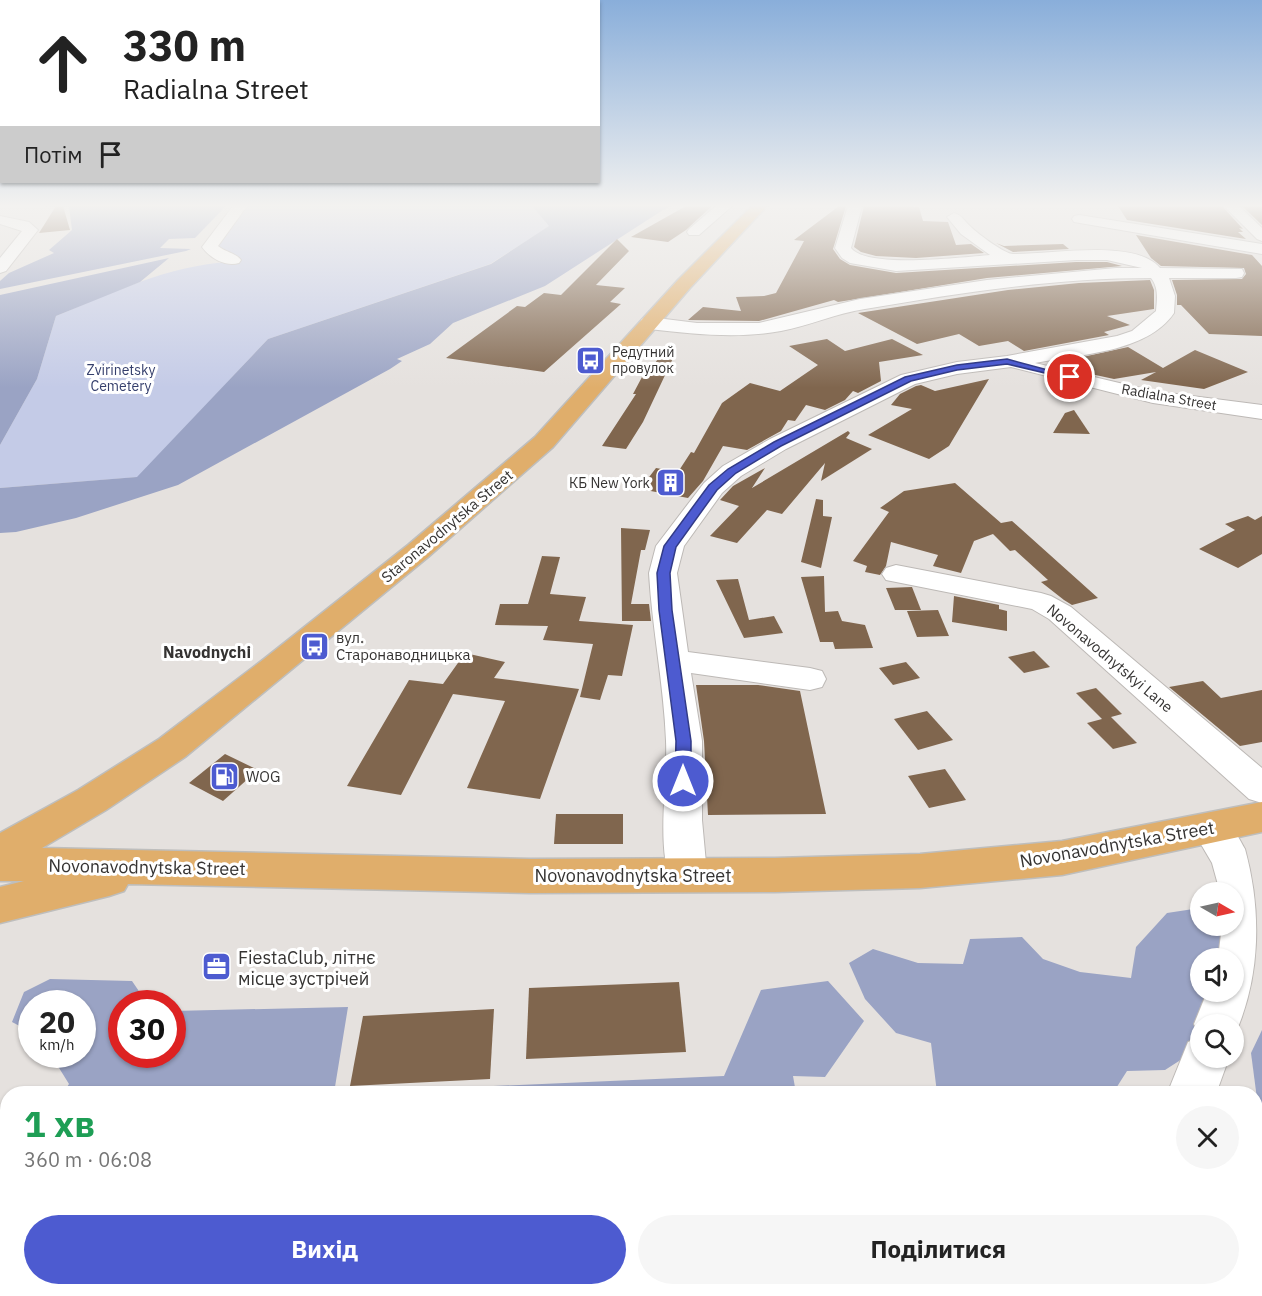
<!DOCTYPE html>
<html lang="uk">
<head>
<meta charset="utf-8">
<style>
  :root { --surface:#fff; --page:#f6f6f6; --text:#222; --muted:#767676; --accent:#4d5bd0 }
  body { margin:0; font-family:"IBM Plex Sans",sans-serif; background:var(--page); color:var(--text); height:100vh; display:flex; flex-direction:column; font-size:22px; white-space:nowrap }
  * { box-sizing:border-box; margin:0 }
  p { font-size:20px; color:var(--muted) }
  .icon { flex:none; width:33px; height:33px; fill:none; stroke:currentColor; stroke-width:2; stroke-linecap:round; stroke-linejoin:round }
  .map { position:relative; flex:1; overflow:hidden }
  .details { position:absolute; left:0px; top:1086px; width:1263px; height:210px; display:flex; flex-direction:column; background:var(--surface); border-radius:24px 24px 0 0; box-shadow:0 2px 4px #0004 }
  .details>* { flex:none }
  .top-card { position:absolute; left:0px; top:0px; width:600px; height:183px; box-shadow:0 2px 4px #0004; background:#fff; color:var(--text); overflow:hidden }
  .needle { width:39px; rotate:99deg }
  .buttons { position:absolute; left:1190px; top:882px; display:grid; gap:12px }
  .buttons a { display:grid; place-items:center; width:54px; height:54px; border-radius:50%; background:var(--surface); box-shadow:0 2px 4px #0004; font-size:30px }
  .speed { position:absolute; left:18px; top:990px; display:flex; gap:12px; font-size:30px; font-weight:700; text-align:center }
  .speed>* { display:grid; place-content:center; width:78px; height:78px; border-radius:50%; background:var(--surface); box-shadow:0 2px 4px #0004; line-height:1 }
  .speed small { font-size:15px; font-weight:400 }
  .speed .limit { border:9px solid #d22; background:#fff; color:#111 }
  .pin { position:absolute; display:grid; place-items:center; width:51px; height:51px; color:#fff; margin:-26px; border:3px solid #fff; border-radius:50%; box-shadow:0 2px 6px #0007 }
  .me { position:absolute; width:66px; margin:-33px; rotate:0deg; stroke-linejoin:round; filter:drop-shadow(0 0 4px #0008) }
  .turn { display:flex; align-items:center; gap:21px; height:126px; padding:0 24px; font-size:27px }
  .turn .icon { width:78px; height:78px; stroke-width:2.5 }
  .turn b { display:block; font-size:42px; line-height:51px }
  .then { display:flex; align-items:center; height:57px; padding:0 24px; background:#0003; gap:12px; font-size:22px }
  .round { display:grid; place-items:center; flex:none; width:63px; height:63px; border-radius:32px; background:var(--page) }
  .headline { display:flex; align-items:center; justify-content:space-between; height:102px; padding:0 24px }
  h1 { font-size:36px; font-weight:700; line-height:45px; color:#1e9e55 }
  .primary-button { display:flex; gap:12px; margin-top:auto; padding:12px 24px }
  .primary-button a { flex:1; height:69px; border-radius:36px; background:var(--accent); color:#fff; font-size:24px; font-weight:700; line-height:69px; text-align:center }
  .primary-button a+a { background:var(--page); color:var(--text) }
  .map>svg:first-child { display:block }
  .green { fill:#c4cbe7 }
  .forest { fill:#9aa3c4 }
  .building { fill:#80664e }
  .lines { fill:none; stroke-linecap:round; stroke-linejoin:round }
  .minor-casing { stroke:#bdb9b6; stroke-width:2 }
  .major-casing { stroke:#bebebd; stroke-width:3 }
  .minor { fill:#fff; fill-rule:evenodd }
  .major { fill:#e0ae6b; fill-rule:evenodd }
  .route { fill:#4d5bd0; stroke:#323b87; stroke-width:1.5 }
  .labels { text-anchor:middle; dominant-baseline:central; stroke-width:6; stroke-linejoin:round; paint-order:stroke }
  .far-poi-label { font-size:14px; fill:#353332; stroke:#fff; text-anchor:start }
  .far-park-label { font-size:14px; fill:#353f6c; stroke:#fff }
  .far-street-label { font-size:14px; fill:#353332; stroke:#fff }
  .street-label { font-size:15px; fill:#353332; stroke:#fff }
  .poi-label { font-size:15px; fill:#353332; stroke:#fff; text-anchor:start }
  .neighbourhood-label { font-size:16px; font-weight:bold; fill:#353332; stroke:#fff }
  .near-street-label { font-size:18px; fill:#353332; stroke:#fff }
  .near-poi-label { font-size:18px; fill:#353332; stroke:#fff; text-anchor:start }
</style>
</head>
<body>
<div class="map">
<svg width="1262" height="1296" viewBox="0 0 1262 1296">
  <rect width="100%" height="100%" fill="#e5e1de"/>
  <path class="green" d="M246 206H532L550 226 490 264 268 339 138 477 0 488V445L37 379 56 316C112 293 169 265 230 262L217 244Z"/>
  <g class="forest">
    <path d="M45 206H226L195 238 169 239 160 248 191 249 186 251 0 289V281L9 273 54 253 49 250 72 230 69 207Z"/>
    <path d="M532 206H672L663 210 545 286 453 323 430 344 397 359 402 361 390 369 178 485 76 518 16 532 0 533V488L137 477 268 339 491 264 549 226Z"/>
    <path d="M169 258 140 282 56 316 37 379 0 445V295Z"/>
    <path d="M1200 908V926H1228L1237 935 1231 958H1200V992H1224L1223 996 1208 1024H1200V1039L1193 1052 1165 1070 1127 1071 1113 1093H1089L1061 1088 1055 1094 937 1093 931 1043 896 1033 865 999 849 963 873 949 918 963 963 964 970 939 1022 937 1043 959 1080 972 1131 978 1136 947 1167 913Z"/>
    <path d="M50 979 132 981 147 1003 122 1004V1054H172L173 1011 348 1007 334 1093 724 1076 761 990 828 981 864 1021 825 1077 793 1076 796 1093H63L69 1084 51 1055 82 1054V1004H32L31 1032 12 1022 24 992Z"/>
    <path d="M1262 1030V1118L1259 1114 1251 1053Z"/>
    <path d="M7 1128 8 1288H661L663 1296H0V1130Z"/>
    <path d="M1256 1177 1262 1178V1273L1256 1260Z"/>
    <path d="M786 1288H1113L1116 1296H775Z"/>
  </g>
  <g class="building">
    <path d="M56 206H63L70 230 39 233Z"/>
    <path d="M686 206H712L686 230 668 242 631 237Z"/>
    <path d="M839 206H846L833 249 840 259 850 265 896 273 1076 262H1107L1122 266 987 278 838 302 834 300 759 321 688 320 703 307 741 311 736 297 764 296 776 293 804 241 794 240Z"/>
    <path d="M864 206 919 207 923 221 948 222 956 245 971 244 984 253 916 258 876 256 861 252 854 247Z"/>
    <path d="M1118 206H1222L1243 229 1239 228 1243 232H1238L1246 239 1127 220Z"/>
    <path d="M1242 206H1262V225Z"/>
    <path d="M1136 235 1252 255 1262 266V336L1209 334 1181 305H1177V295L1172 280 1242 279 1246 274 1244 268 1161 266 1151 258Z"/>
    <path d="M617 239 629 251 596 285 625 288 610 302 621 304 544 372 446 358 517 306 525 307 544 293 561 295Z"/>
    <path d="M996 243 1004 246 1063 244 1069 249 1013 252Z"/>
    <path d="M1150 280 1154 290V309L1107 316 1130 325 1104 332 1109 335 1024 351 1008 341 979 346 959 334 917 344 858 313 1008 290 1079 283Z"/>
    <path d="M827 339 845 351 892 339 923 355 879 362 881 381 858 393 853 391 845 400 825 410 806 405 795 421 788 420 781 431 747 450 723 446 703 481 688 498 640 489 656 468 678 472 691 452 694 453 722 403 750 383 780 391 818 365 789 346Z"/>
    <path d="M1128 347 1163 368 1195 350 1248 372 1204 389 1141 380 1156 372 1114 379 1077 371 1069 360Z"/>
    <path d="M665 348 675 354 643 422 626 449 602 446 636 394H633L642 377H646Z"/>
    <path d="M989 379 949 446 929 459 868 435 912 409 891 405 900 394 916 386 921 385 935 391Z"/>
    <path d="M1074 410 1090 434 1053 433 1065 413Z"/>
    <path d="M848 431 850 433 846 438 872 449 821 481 825 463 782 514 767 510 737 543 710 536 739 506 720 500 733 486 765 468 752 488Z"/>
    <path d="M955 483 1001 523 1012 521 1098 598 1072 605 1064 600 1041 582 1048 580 1015 550 1010 551 993 534 974 541 961 573 933 566 938 555 891 542 886 566 880 575 865 572 867 566 853 561 889 512 880 508 904 491Z"/>
    <path d="M816 499 823 500V516L832 517 821 568 801 562Z"/>
    <path d="M1248 516 1255 520 1262 516V554L1238 568 1199 549 1235 530 1225 524Z"/>
    <path d="M621 528 650 530 645 550H641L631 604H649L651 621H622Z"/>
    <path d="M542 556 560 557 550 594 586 597 579 621 633 625 622 676 608 675 600 700 580 697 593 644 543 640 548 626 495 625 500 604H528Z"/>
    <path d="M824 576 825 612 838 611 842 621 865 625 873 648 835 649 833 642H820L801 577Z"/>
    <path d="M738 579 749 620 774 616 783 633 744 638 716 580Z"/>
    <path d="M912 587 921 610H895L886 588Z"/>
    <path d="M954 596 999 605V609L1007 611V631L952 622Z"/>
    <path d="M938 610 949 636 917 637 907 611Z"/>
    <path d="M1034 651 1050 667 1024 673 1008 657Z"/>
    <path d="M465 653 505 662 494 678 579 689 540 799 467 788 505 701 453 694 401 795 347 786 409 680 443 684Z"/>
    <path d="M906 662 920 678 893 685 879 668Z"/>
    <path d="M1203 681 1221 698 1262 690V742L1240 746 1169 687Z"/>
    <path d="M696 685H758L800 691 826 814 708 815 704 741Z"/>
    <path d="M1096 688 1122 714 1111 717 1137 743 1113 749 1087 723 1102 719 1076 693Z"/>
    <path d="M927 711 953 740 918 750 894 719Z"/>
    <path d="M225 754 258 770 223 801 189 783Z"/>
    <path d="M945 769 966 800 929 808 908 776Z"/>
    <path d="M556 814H623V844H554Z"/>
    <path d="M679 982 686 1052 526 1059 529 988Z"/>
    <path d="M494 1009 490 1079 350 1086 363 1016Z"/>
  </g>
  <g class="lines">
    <defs>
      <g id="minor">
        <path d="M233 206H247L218 246C225 252 236 253 241 260L239 263C225 267 210 258 202 247Z"/>
        <path d="M716 206H732L699 235H689L687 232 689 229Z"/>
        <path d="M848 206H862L851 248C867 269 963 257 990 255L961 234 947 217 954 213C962 215 965 222 971 227 978 234 1005 254 1013 254 1049 255 1135 238 1160 268L1242 269 1244 273 1242 277 1236 278H1169L1175 296 1174 313C1147 353 1079 354 1035 363L1153 391 1262 405V419L1153 403 1011 367 957 374 915 384 786 449 741 476 722 493 684 546 677 573 688 652 810 668 822 671 826 679 822 687 810 690 691 673 702 741V820L707 874 701 886 687 890 673 886C655 851 668 781 666 741 664 685 652 629 649 573L656 546 704 483 723 466 770 439 901 375 957 362 1007 356 1117 336 1132 331 1156 311C1157 300 1159 288 1151 278 1055 278 959 293 865 309 836 313 809 326 781 331 737 339 693 334 649 329L642 327 640 323 642 319 649 317 697 323H759L860 299 987 280 1116 268H1142L1107 260H1076L896 271 850 263 842 258 835 248Z"/>
        <path d="M1224 206H1239L1262 228V241L1257 239Z"/>
        <path d="M1079 215 1262 244V254L1074 222 1072 219 1074 216Z"/>
        <path d="M0 216 29 222 38 230 6 271 0 273V258L22 231 0 224Z"/>
        <path d="M896 565 1041 593 1051 596 1071 607 1262 768V803L1249 799 1049 619 1032 609 886 580 882 574 886 568Z"/>
        <path d="M1211 814C1230 820 1235 831 1245 849 1262 911 1261 979 1233 1039V1024H1200V1058H1229L1216 1094H1167L1188 1042 1200 1037 1194 1024 1207 992H1233V958H1218L1222 926H1233V892H1220L1212 863 1192 829 1197 818Z"/>
        <path d="M1102 1288H1159L1162 1296H1104Z"/>
      </g>
      <path id="major" d="M752 206H767L690 288 553 447 428 557 185 757 106 810 42 848 530 859 775 858 920 854 1062 841 1262 802V832L1062 875 920 888 775 892 530 893 128 884 124 891 109 896 0 923V887L24 881H0V833L78 790 159 739 264 659 408 545 535 437 678 280Z"/>
    </defs>
    <use href="#minor" class="minor-casing"/>
    <use href="#major" class="major-casing"/>
    <use href="#minor" class="minor"/>
    <use href="#major" class="major"/>
  </g>
  <linearGradient id="sky" x2="0" y2="1"><stop stop-color="#89aeda"/><stop offset="0.53" stop-color="#f3f2f0"/><stop offset="1" stop-color="#f3f2f0" stop-opacity="0"/></linearGradient>
  <rect width="1262" height="388" fill="url(#sky)"/>
  <path class="route" d="M1007 359 1074 377 1070 379 1007 364 957 370 911 381 781 446 736 473 717 490 676 547 670 573 672 610 691 741V781L689 785H678L675 781 676 741 659 610 657 573 664 546 709 485 728 469 774 442 905 377 957 365Z"/>
  <defs>
    <symbol id="bus-square" viewBox="-11 -11 22 22"><rect x="-9" y="-9" width="18" height="18" rx="4" fill="#4d5bd0" stroke="#fff"/><path d="M-5-6H5V4H4V6H2V4H-2V6H-4V4H-5ZM-3.5-4V0h7V-4ZM-3.5 1.2v1.5H-2V1.2ZM2 1.2v1.5H3.5V1.2Z" fill="#fff"/></symbol>
    <symbol id="building-square" viewBox="-11 -11 22 22"><rect x="-9" y="-9" width="18" height="18" rx="4" fill="#4d5bd0" stroke="#fff"/><path d="M-4-6H4V6H1V3H-1V6H-4ZM-2.5-4.3h1.7v1.8h-1.7ZM.8-4.3h1.7v1.8H.8ZM-2.5-1h1.7V.8h-1.7ZM.8-1h1.7V.8H.8Z" fill="#fff"/></symbol>
    <symbol id="fuel-square" viewBox="-11 -11 22 22"><rect x="-9" y="-9" width="18" height="18" rx="4" fill="#4d5bd0" stroke="#fff"/><path d="M-5.5-6h7V0h2V4h1.3V-2.5L3-4.5l.8-.8L6-3V5H2.5V1h-1V6h-7ZM-4.2-4.7v3.2H.2V-4.7Z" fill="#fff"/></symbol>
    <symbol id="office-square" viewBox="-11 -11 22 22"><rect x="-9" y="-9" width="18" height="18" rx="4" fill="#4d5bd0" stroke="#fff"/><path d="M-6-3h4V-5.5h4V-3h4V5H-6ZM-1-4.5V-3h2v-1.5ZM-6 0V1H6V0Z" fill="#fff"/></symbol>
  </defs>
  <g fill-rule="evenodd">
    <use href="#bus-square" x="574" y="344" width="33" height="33"/>
    <use href="#building-square" x="654" y="466" width="33" height="33"/>
    <use href="#bus-square" x="298" y="630" width="33" height="33"/>
    <use href="#fuel-square" x="208" y="760" width="33" height="33"/>
    <use href="#office-square" x="200" y="950" width="33" height="33"/>
  </g>
  <g class="labels">
    <g class="far-poi-label">
      <text x="612" y="352">Редутний<tspan x="612" dy="16">провулок</tspan></text>
      <text x="650" y="483" text-anchor="end">КБ New York</text>
    </g>
    <g class="far-park-label">
      <text x="121" y="370">Zvirinetsky<tspan x="121" dy="16">Cemetery</tspan></text>
    </g>
    <g class="far-street-label">
      <text transform="translate(1169 397) rotate(10)">Radialna Street</text>
    </g>
    <g class="street-label">
      <text transform="translate(447 526) rotate(-40)">Staronavodnytska Street</text>
      <text transform="translate(1110 658) rotate(40)">Novonavodnytskyi Lane</text>
    </g>
    <g class="poi-label">
      <text x="336" y="637">вул.<tspan x="336" dy="17">Старонаводницька</tspan></text>
      <text x="246" y="776">WOG</text>
    </g>
    <g class="neighbourhood-label">
      <text x="207" y="652">Navodnychi</text>
    </g>
    <g class="near-street-label">
      <text transform="translate(1117 844) rotate(-10)">Novonavodnytska Street</text>
      <text transform="translate(147 867) rotate(1)">Novonavodnytska Street</text>
      <text x="633" y="875">Novonavodnytska Street</text>
    </g>
    <g class="near-poi-label">
      <text x="238" y="957">FiestaClub, літнє<tspan x="238" dy="21">місце зустрічей</tspan></text>
    </g>
  </g>
</svg>
<div class="buttons">
<a><svg class="needle" viewBox="-14 -14 28 28"><path d="M0-13l5 13h-10z" fill="#e53935"/><path d="M0 13l5-13h-10z" fill="#767676"/></svg></a>
<a><svg class="icon" aria-label="sound" viewBox="0 0 24 24"><path d="M4 9h4l5-4v14l-5-4H4zM17 9q2 3 0 6"/></svg></a>
<a><svg class="icon" aria-label="search" viewBox="0 0 24 24"><circle cx="10" cy="10" r="6"/><path d="M15 15l6 6"/></svg></a>
</div>
<div class="speed"><div>20<small>km/h</small></div><div class="limit">30</div></div>
<div class="pin" style="left:1070px;top:377px;background:#d93025"><svg class="icon" aria-label="arrive" viewBox="0 0 24 24"><path d="M6 21V4h12l-3 4 3 4H6"/></svg></div>
<svg class="me" style="left:683px;top:781px" viewBox="-20 -20 40 40"><circle r="17" fill="#4d5bd0" stroke="#fff" stroke-width="3"/><path d="M0-11L8 9 0 5-8 9z" fill="#fff"/></svg>
<div class="top-card">
<div class="turn"><svg class="icon" aria-label="ahead" viewBox="0 0 24 24"><path d="M12 20V5M6 11l6-6 6 6"/></svg><div><b>330 m</b>Radialna Street</div></div>
<div class="then">Потім<svg class="icon" aria-label="arrive" viewBox="0 0 24 24"><path d="M6 21V4h12l-3 4 3 4H6"/></svg></div>
</div>
<section class="details">
<div class="headline"><div><h1>1 хв</h1><p>360 m · 06:08</p></div><a class="round"><svg class="icon" aria-label="close" viewBox="0 0 24 24"><path d="M6 6l12 12M18 6L6 18"/></svg></a></div>
<div class="primary-button"><a>Вихід</a><a>Поділитися</a></div>
</section>
</div>
</body>
</html>
